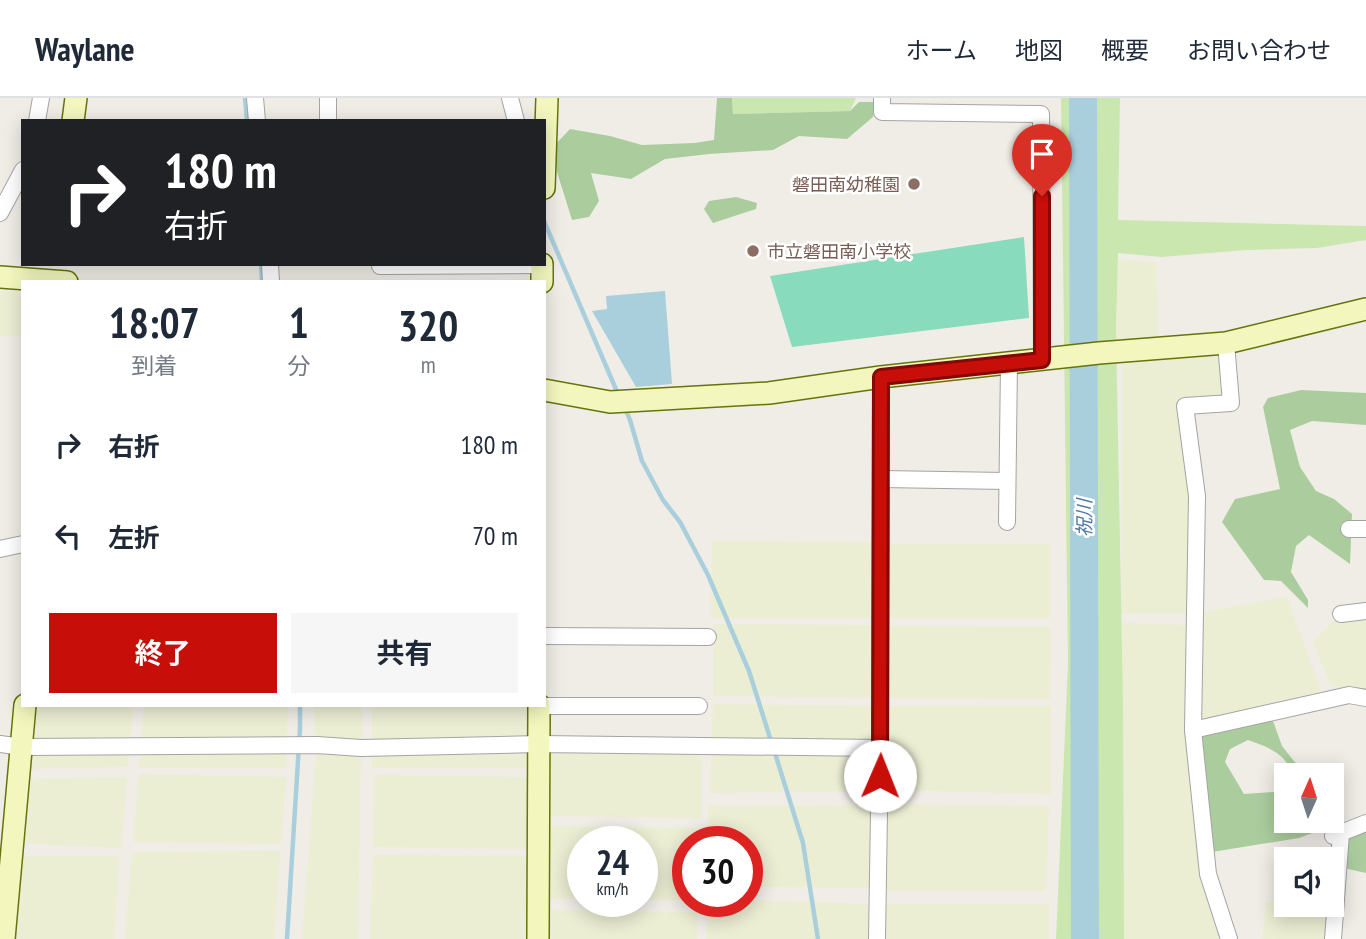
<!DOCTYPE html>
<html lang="ja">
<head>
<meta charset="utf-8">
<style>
  :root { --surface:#fff; --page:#f6f6f7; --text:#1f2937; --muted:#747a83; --line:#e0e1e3; --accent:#c70e09 }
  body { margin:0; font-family:"PT Sans Narrow","Noto Sans JP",sans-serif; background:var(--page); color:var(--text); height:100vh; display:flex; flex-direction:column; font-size:26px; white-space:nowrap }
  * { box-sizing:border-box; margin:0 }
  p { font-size:23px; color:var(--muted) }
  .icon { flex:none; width:38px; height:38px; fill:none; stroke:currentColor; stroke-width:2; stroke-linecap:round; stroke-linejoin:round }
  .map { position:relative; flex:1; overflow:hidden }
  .details { position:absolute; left:21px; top:182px; width:525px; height:427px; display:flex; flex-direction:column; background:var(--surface); border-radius:0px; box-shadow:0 4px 18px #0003 }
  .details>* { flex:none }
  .banner { position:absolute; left:21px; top:21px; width:525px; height:147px; border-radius:0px; box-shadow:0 4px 18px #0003; background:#202124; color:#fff; overflow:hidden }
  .needle { width:46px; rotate:3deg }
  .fabs { position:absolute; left:1274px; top:665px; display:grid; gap:14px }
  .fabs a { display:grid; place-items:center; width:70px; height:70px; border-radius:0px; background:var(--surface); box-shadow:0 4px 18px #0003; font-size:35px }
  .speed { position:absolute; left:567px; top:728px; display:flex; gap:14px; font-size:35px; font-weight:700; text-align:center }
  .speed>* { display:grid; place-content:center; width:91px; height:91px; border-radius:50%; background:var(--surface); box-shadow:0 4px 18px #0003; line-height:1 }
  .speed small { font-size:18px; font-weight:400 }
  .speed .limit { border:10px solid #d22; background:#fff; color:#111 }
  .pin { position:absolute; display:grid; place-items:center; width:60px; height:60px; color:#fff; margin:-72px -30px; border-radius:50% 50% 50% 0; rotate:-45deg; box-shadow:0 0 7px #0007 }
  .pin .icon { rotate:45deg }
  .me { position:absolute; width:77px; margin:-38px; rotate:1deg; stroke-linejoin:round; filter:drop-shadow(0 0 5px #0008) }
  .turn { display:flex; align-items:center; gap:24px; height:147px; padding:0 28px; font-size:32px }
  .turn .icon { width:91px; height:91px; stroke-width:2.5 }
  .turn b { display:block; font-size:49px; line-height:60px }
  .eta { display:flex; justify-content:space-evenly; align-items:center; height:119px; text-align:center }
  .eta b { font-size:42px; font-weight:700; line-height:49px }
  .cta { display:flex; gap:14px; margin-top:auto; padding:14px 28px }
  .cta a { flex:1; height:80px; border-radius:0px; background:var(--accent); color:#fff; font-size:28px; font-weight:700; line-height:80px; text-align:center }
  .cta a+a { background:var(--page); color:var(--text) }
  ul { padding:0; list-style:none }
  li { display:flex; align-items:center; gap:21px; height:91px; padding:0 28px }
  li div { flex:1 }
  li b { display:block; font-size:26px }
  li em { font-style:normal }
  header { display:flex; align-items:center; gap:42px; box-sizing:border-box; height:98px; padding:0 35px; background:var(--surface); border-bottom:2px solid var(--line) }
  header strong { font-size:33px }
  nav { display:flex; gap:38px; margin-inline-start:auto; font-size:24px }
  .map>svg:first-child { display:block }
  .farmland { fill:#ebeed3 }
  .grass { fill:#cae7b0 }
  .forest { fill:#abcd9e }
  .pitch { fill:#89dbbd }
  .water { fill:#aacfdc }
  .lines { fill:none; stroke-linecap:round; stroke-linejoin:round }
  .stream { stroke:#aacfdc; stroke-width:4.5 }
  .river { stroke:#aacfdc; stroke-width:28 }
  .street-casing { stroke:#a4a4a4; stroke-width:18 }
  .secondary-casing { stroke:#66740a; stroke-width:24 }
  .street { stroke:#fff; stroke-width:16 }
  .secondary { stroke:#f3f7be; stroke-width:21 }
  .route-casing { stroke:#810906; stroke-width:18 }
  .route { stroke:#c70e09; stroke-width:12 }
  .education-dot { fill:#8d6e63; stroke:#fff; stroke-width:2.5 }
  .labels { text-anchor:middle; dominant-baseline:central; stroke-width:5; stroke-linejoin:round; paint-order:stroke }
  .education-label { font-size:18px; fill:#785e54; stroke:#fff; text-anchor:end }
  .water-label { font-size:19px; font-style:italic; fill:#4d77a4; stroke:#fff }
</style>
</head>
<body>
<header>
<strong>Waylane</strong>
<nav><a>ホーム</a><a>地図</a><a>概要</a><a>お問い合わせ</a></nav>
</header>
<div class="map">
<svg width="1366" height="841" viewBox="0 0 1366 841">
  <rect width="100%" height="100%" fill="#f0ede7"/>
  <g class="farmland">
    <path d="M1118 161 1156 164 1158 239 1116 242Z"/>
    <path d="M0 193 23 194V239L0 238Z"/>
    <path d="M1226 245 1231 305 1186 308 1196 515 1287 499 1321 593 1194 624 1206 755 1229 841H1124L1122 525 1194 527 1195 515H1121L1123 253Z"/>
    <path d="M712 443 871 444V520H711Z"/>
    <path d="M888 446H1050V520H889Z"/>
    <path d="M1366 513V600L1358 598 1330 586 1313 543 1341 516Z"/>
    <path d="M713 526 871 527 874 600 713 598Z"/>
    <path d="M890 528 1051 529 1050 601 889 600Z"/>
    <path d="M713 606 874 608 872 693 710 695Z"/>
    <path d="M25 607H133L128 669 20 671Z"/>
    <path d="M144 607H288L286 670H139Z"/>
    <path d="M313 607H362V641L316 640Z"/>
    <rect x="372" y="607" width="162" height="63"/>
    <path d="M890 608H1051V696L886 692Z"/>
    <path d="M541 646 701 648V720L540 718Z"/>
    <path d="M317 647 361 650 358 841H302Z"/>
    <path d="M139 676 286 679 281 746 133 744Z"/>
    <path d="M374 677 535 679 534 751 373 749Z"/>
    <path d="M127 679 121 750 13 745 19 682Z"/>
    <path d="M884 706 1049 708 1046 793H885Z"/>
    <path d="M871 707 869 790 747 789V744H708V708Z"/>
    <path d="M537 728 698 730 697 744H688V802L642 801V744H583V801L536 800Z"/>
    <path d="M280 753 274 841H125L132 754Z"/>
    <path d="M373 757 535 758V841H370Z"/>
    <path d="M12 758H119L114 841H4Z"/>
    <path d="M747 802 873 806 872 841H706L707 803Z"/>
    <path d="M1266 803 1286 805V807L1336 808 1333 841H1262Z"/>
    <path d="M886 806H1049V841H885Z"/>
    <path d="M537 812 698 814 697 841H537Z"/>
  </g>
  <g class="grass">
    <path d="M732 0H856L850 13 733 16Z"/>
    <path d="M1061 0H1120L1118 122 1366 128V142L1317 150 1246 152 1161 159 1118 155 1116 232 1123 606 1124 841H1056L1068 565Z"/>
  </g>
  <g class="forest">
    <path d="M717 0H732L733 16 850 13 859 4H876L873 19 847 41 799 38 773 52 709 56 665 61 631 81 591 75 599 103 589 119 572 122 557 74 553 49 570 31 610 38 642 47 694 45 714 42Z"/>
    <path d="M736 99 757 105 756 111 713 125 704 111 709 103Z"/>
    <path d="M1301 292 1366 295V327L1312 323 1290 332 1300 369 1316 393 1334 401 1352 416 1350 466 1309 437 1296 448 1291 474 1308 502V510L1281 483 1264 482 1222 424 1235 401 1280 391 1263 309 1268 300Z"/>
    <path d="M1273 623 1282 648 1305 677H1292C1287 655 1267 649 1248 642L1230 651 1225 664 1244 696 1286 693V723H1315V734L1299 740 1206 755 1193 632Z"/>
    <path d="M1366 726V775L1339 769 1341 735Z"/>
  </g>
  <path class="pitch" d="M1024 139 1029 220 792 249 770 178Z"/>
  <g class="water">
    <path d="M665 193 672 286 636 289 592 213 607 211 606 198Z"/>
    <path d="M1076 723 1090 738V841H1076Z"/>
  </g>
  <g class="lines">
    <g class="stream">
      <path d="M245 0 247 23"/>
      <path d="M544 123 618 296"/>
      <path d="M261 166 262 184"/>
      <path d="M625 310 630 322 642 363 663 402 680 424 708 477 749 573 771 643"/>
      <path d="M774 652 803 745 818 841"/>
      <path d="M287 841 300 630V607"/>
    </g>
    <path class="river" d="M1083 0 1085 841"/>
    <defs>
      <g id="street">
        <path d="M255 0 257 23"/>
        <path d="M328 0V23"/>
        <path d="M510 0 516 23"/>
        <path d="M882 0V14L1041 16 1042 262"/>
        <path d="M37 23 41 0"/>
        <path d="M0 115 23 72"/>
        <path d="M270 166 271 184"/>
        <path d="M380 168 542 167"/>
        <path d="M1226 245 1231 305 1185 308 1197 398 1193 632 1208 776 1229 841"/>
        <path d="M881 381 1007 383"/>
        <path d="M1007 424 1009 265"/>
        <path d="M1349 431H1366"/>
        <path d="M0 451 23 446"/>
        <path d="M1341 516 1366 513"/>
        <path d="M544 538 708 539"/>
        <path d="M539 608H699"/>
        <path d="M1193 632 1349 597 1366 600"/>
        <path d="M0 646 22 649 317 647 361 650 539 646 880 650"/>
        <path d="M1333 738 1366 725"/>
        <path d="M877 841 880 650 881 279"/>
        <path d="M1333 841 1341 735"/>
      </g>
      <g id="secondary">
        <path d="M73 23 76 0"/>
        <path d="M544 90 547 0"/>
        <path d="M0 179 67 184"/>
        <path d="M542 184V166"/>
        <path d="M544 292 610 304 769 295 881 279 1099 255 1226 245 1366 211"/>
        <path d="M4 841 25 607"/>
        <path d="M538 841 539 607"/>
      </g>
    </defs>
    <use href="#street" class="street-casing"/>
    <use href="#secondary" class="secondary-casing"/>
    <use href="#street" class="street"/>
    <use href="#secondary" class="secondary"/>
  </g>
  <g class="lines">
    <defs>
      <path id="route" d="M880 678 881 279 1042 262V98"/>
    </defs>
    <use href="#route" class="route-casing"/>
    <use href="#route" class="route"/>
  </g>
  <g class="education-dot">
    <circle cx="914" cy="86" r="7"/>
    <circle cx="753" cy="153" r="7"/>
  </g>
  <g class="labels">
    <g class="education-label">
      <text x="900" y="86">磐田南幼稚園</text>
      <text x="767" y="153" text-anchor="start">市立磐田南小学校</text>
    </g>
    <g class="water-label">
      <text transform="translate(1084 420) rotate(-90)">祝川</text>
    </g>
  </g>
</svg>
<div class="fabs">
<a><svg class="needle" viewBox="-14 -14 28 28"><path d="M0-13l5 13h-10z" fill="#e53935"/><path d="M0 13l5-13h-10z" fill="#747a83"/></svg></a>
<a><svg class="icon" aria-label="sound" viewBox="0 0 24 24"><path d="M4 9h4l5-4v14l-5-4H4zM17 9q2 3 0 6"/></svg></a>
</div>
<div class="speed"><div>24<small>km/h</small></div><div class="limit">30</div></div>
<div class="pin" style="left:1042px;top:98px;background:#d93025"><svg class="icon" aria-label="arrive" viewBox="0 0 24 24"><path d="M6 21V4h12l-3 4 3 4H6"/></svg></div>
<svg class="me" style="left:880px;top:678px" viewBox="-20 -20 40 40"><circle r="19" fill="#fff"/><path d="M0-13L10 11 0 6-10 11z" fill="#c70e09"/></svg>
<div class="banner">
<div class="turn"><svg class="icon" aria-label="right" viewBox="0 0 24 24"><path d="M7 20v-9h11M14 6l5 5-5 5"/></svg><div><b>180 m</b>右折</div></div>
</div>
<section class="details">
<div class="eta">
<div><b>18:07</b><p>到着</p></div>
<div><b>1</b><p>分</p></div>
<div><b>320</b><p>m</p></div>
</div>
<ul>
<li><svg class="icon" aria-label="right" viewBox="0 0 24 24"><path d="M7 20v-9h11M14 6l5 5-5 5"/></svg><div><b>右折</b></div><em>180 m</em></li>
<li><svg class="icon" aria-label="left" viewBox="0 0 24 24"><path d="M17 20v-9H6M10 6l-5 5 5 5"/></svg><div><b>左折</b></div><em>70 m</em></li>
</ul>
<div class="cta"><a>終了</a><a>共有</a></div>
</section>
</div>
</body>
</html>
